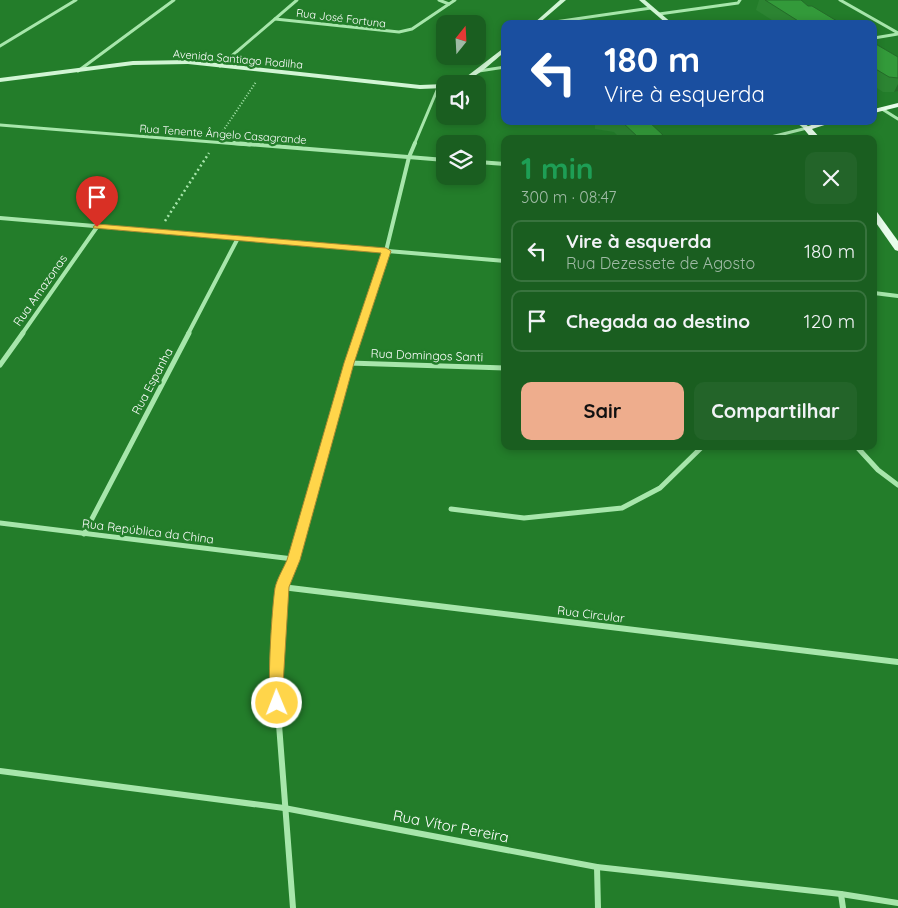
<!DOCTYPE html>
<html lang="pt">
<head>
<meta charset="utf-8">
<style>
  :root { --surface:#1a5e20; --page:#236429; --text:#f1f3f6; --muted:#9fbaa5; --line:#38733e; --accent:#eead8d }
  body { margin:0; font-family:Quicksand,sans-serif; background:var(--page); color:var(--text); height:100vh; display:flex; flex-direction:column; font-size:19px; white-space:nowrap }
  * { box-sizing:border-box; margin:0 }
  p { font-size:16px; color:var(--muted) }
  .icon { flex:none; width:28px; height:28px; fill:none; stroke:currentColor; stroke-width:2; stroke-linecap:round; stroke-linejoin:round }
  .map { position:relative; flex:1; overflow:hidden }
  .sheet { position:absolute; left:501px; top:135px; width:376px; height:315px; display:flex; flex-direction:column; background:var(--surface); border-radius:10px; box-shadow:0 2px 8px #0003 }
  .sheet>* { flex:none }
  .banner { position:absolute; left:501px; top:20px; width:376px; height:105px; border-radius:10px; box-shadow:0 2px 8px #0003; background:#1a4fa0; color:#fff; overflow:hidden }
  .needle { width:32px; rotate:18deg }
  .fabs { position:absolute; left:436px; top:15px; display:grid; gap:10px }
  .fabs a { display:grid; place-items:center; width:50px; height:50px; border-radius:10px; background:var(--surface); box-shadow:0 2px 8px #0003; font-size:25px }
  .pin { position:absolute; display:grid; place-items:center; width:42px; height:42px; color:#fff; margin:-51px -21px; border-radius:50% 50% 50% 0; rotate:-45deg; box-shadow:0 0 5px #0007 }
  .pin .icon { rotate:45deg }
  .me { position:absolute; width:55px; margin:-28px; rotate:359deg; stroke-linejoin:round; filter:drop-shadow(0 0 4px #0008) }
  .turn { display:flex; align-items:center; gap:18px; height:105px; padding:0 20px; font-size:22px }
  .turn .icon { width:65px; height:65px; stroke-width:2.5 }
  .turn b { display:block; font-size:35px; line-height:42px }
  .round { display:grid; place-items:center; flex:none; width:52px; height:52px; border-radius:10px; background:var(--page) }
  .head { display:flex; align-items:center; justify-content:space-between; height:85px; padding:0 20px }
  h1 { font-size:30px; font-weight:800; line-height:38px; color:#1e9e55 }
  .button { display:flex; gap:10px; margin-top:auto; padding:10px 20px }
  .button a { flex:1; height:58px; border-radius:10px; background:var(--accent); color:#111; font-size:20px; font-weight:800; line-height:58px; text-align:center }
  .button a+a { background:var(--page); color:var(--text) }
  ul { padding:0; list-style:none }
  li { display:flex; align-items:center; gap:15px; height:62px; margin:0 10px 8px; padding:0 10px; border:2px solid var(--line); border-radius:10px }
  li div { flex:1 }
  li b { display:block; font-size:19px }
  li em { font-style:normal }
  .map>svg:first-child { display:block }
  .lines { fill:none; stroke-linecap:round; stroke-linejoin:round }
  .path-far1 { stroke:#a7e6ab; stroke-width:2; stroke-dasharray:1 2; stroke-linecap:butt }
  .path { stroke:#a7e6ab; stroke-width:2.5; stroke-dasharray:2 3; stroke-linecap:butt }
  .minor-far3 { stroke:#a7e6ab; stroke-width:3 }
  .minor-far2 { stroke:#a7e6ab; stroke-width:4 }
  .minor-far1 { stroke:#a7e6ab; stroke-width:5 }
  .minor { stroke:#a7e6ab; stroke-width:6 }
  .secondary { fill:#d1f5d4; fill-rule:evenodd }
  .primary { fill:#e8fdeb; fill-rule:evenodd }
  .wall { fill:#2c8432 }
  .shaded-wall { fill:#246c29 }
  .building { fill:#339a3a; stroke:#246c29 }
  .route { fill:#ffd54a; stroke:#a68a30 }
  .labels { text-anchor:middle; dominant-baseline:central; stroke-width:5; stroke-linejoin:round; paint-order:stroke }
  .far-street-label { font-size:11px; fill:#fff; stroke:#237d2a }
  .street-label { font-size:12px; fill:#fff; stroke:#237d2a }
  .near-street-label { font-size:15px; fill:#fff; stroke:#237d2a }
</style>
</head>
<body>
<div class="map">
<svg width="898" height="908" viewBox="0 0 898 908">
  <rect width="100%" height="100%" fill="#237d2a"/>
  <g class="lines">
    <path class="path-far1" d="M223 131 256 82"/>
    <path class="path" d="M165 221 209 153"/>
    <g class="minor-far3">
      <path d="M439 0 449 4"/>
      <path d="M840 0 898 33"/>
      <path d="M659 14 738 3 740 0"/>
      <path d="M275 19 399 32 412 29 455 0"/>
      <path d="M541 24 651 8"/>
      <path d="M874 38 898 34"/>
      <path d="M0 46 76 0"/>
      <path d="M220 66 297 0"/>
      <path d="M78 71 174 0"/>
      <path d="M479 71 505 67"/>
      <path d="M882 109 898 119"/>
      <path d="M0 125 250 145"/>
      <path d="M763 139 807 128"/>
      <path d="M414 145 438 88"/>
    </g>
    <g class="minor-far2">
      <path d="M234 143 445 160"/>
      <path d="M478 162 505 164"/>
      <path d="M0 218 505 261"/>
      <path d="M874 293 898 296"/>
      <path d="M22 334 97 227"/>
      <path d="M188 334 238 238"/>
      <path d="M359 334 386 251 409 157 415 143"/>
    </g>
    <g class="minor-far1">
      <path d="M349 363 505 368"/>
      <path d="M0 365 23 333"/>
      <path d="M856 446 878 470 898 485"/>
      <path d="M451 509 524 518 622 508 660 488 703 446"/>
      <path d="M0 523 293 559"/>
      <path d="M84 534 189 333"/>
      <path d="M284 582 293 559 359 333"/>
    </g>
    <g class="minor">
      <path d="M284 581 282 587 276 685 293 908"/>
      <path d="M282 587 898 662"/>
      <path d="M0 771 284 808 597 867 841 894 898 903"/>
      <path d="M597 867 598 908"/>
      <path d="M841 894 843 908"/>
    </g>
    <g class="secondary">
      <path d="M560 0H566L538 24H533Z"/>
      <path d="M639 0H645L673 24H667Z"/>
      <path d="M505 47V52C489 64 472 84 451 84L466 77Z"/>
      <path d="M188 60 420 85 445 84V88L420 89 188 64 133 65 0 82V78L133 61Z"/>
      <path d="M794 121H802L810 128 805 129Z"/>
    </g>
    <g class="primary">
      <path d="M898 103V107L874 113V109Z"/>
      <path d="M823 121H837L812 129 821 139H812L803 128Z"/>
      <path d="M874 211 877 212 898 241V251L895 250 874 220Z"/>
    </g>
  </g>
  <g class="wall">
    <path d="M759 0H801L808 6 842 24H778L756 10Z"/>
    <path d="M874 43 898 57V91L894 92H883L874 86Z"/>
    <path d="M595 121H648L663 135 662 139H621L614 132 595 129Z"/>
  </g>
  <g class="shaded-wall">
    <path d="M898 84V91L894 92Z"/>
    <path d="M663 135 662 139H644Z"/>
  </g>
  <g class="building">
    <path d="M765 0H801L808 6H812L842 24H803Z"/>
    <path d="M874 43 898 57V78L889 77 874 68Z"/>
    <path d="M621 121H648L663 135 644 139H640Z"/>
  </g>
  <path class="route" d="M97 224 386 248 391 251 354 363 300 560 289 587 283 685 284 703 282 708 277 710 272 708C266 694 272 607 275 588 277 579 283 569 287 560L344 363 381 253 94 228 93 227Z"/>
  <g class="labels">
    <g class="far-street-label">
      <text transform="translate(341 18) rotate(7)">Rua José Fortuna</text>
      <text transform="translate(238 59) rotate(5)">Avenida Santiago Rodilha</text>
      <text transform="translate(223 134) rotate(4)">Rua Tenente Ângelo Casagrande</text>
    </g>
    <g class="street-label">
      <text transform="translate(40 290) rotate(-55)">Rua Amazonas</text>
      <text transform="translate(427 355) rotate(2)">Rua Domingos Santi</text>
      <text transform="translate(152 381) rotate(-62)">Rua Espanha</text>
      <text transform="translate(148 531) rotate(7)">Rua República da China</text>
      <text transform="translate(591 614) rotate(7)">Rua Circular</text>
    </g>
    <g class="near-street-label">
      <text transform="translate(451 826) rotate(11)">Rua Vítor Pereira</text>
    </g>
  </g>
</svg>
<div class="fabs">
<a><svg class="needle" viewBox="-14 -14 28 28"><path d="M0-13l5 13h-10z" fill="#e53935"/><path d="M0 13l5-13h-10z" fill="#9fbaa5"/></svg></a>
<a><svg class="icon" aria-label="sound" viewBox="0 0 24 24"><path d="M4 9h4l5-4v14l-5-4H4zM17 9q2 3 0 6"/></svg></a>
<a><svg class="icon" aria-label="layers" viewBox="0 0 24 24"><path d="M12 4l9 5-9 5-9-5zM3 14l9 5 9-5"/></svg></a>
</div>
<div class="pin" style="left:97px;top:227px;background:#d93025"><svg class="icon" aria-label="arrive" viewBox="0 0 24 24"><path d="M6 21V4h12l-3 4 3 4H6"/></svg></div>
<svg class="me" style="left:277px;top:703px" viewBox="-20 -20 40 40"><circle r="17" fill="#ffd54a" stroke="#fff" stroke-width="3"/><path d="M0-11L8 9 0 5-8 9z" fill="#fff"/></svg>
<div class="banner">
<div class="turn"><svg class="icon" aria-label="left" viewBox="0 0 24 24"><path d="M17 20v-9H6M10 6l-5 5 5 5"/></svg><div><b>180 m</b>Vire à esquerda</div></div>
</div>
<section class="sheet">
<div class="head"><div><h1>1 min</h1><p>300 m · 08:47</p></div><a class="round"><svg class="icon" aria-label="close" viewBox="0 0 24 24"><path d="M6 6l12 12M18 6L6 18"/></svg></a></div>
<ul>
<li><svg class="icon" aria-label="left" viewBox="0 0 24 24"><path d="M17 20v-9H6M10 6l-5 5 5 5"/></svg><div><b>Vire à esquerda</b><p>Rua Dezessete de Agosto</p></div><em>180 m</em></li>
<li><svg class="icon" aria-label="arrive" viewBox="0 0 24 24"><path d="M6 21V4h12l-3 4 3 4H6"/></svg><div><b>Chegada ao destino</b></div><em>120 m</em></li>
</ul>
<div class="button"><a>Sair</a><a>Compartilhar</a></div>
</section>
</div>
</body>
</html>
